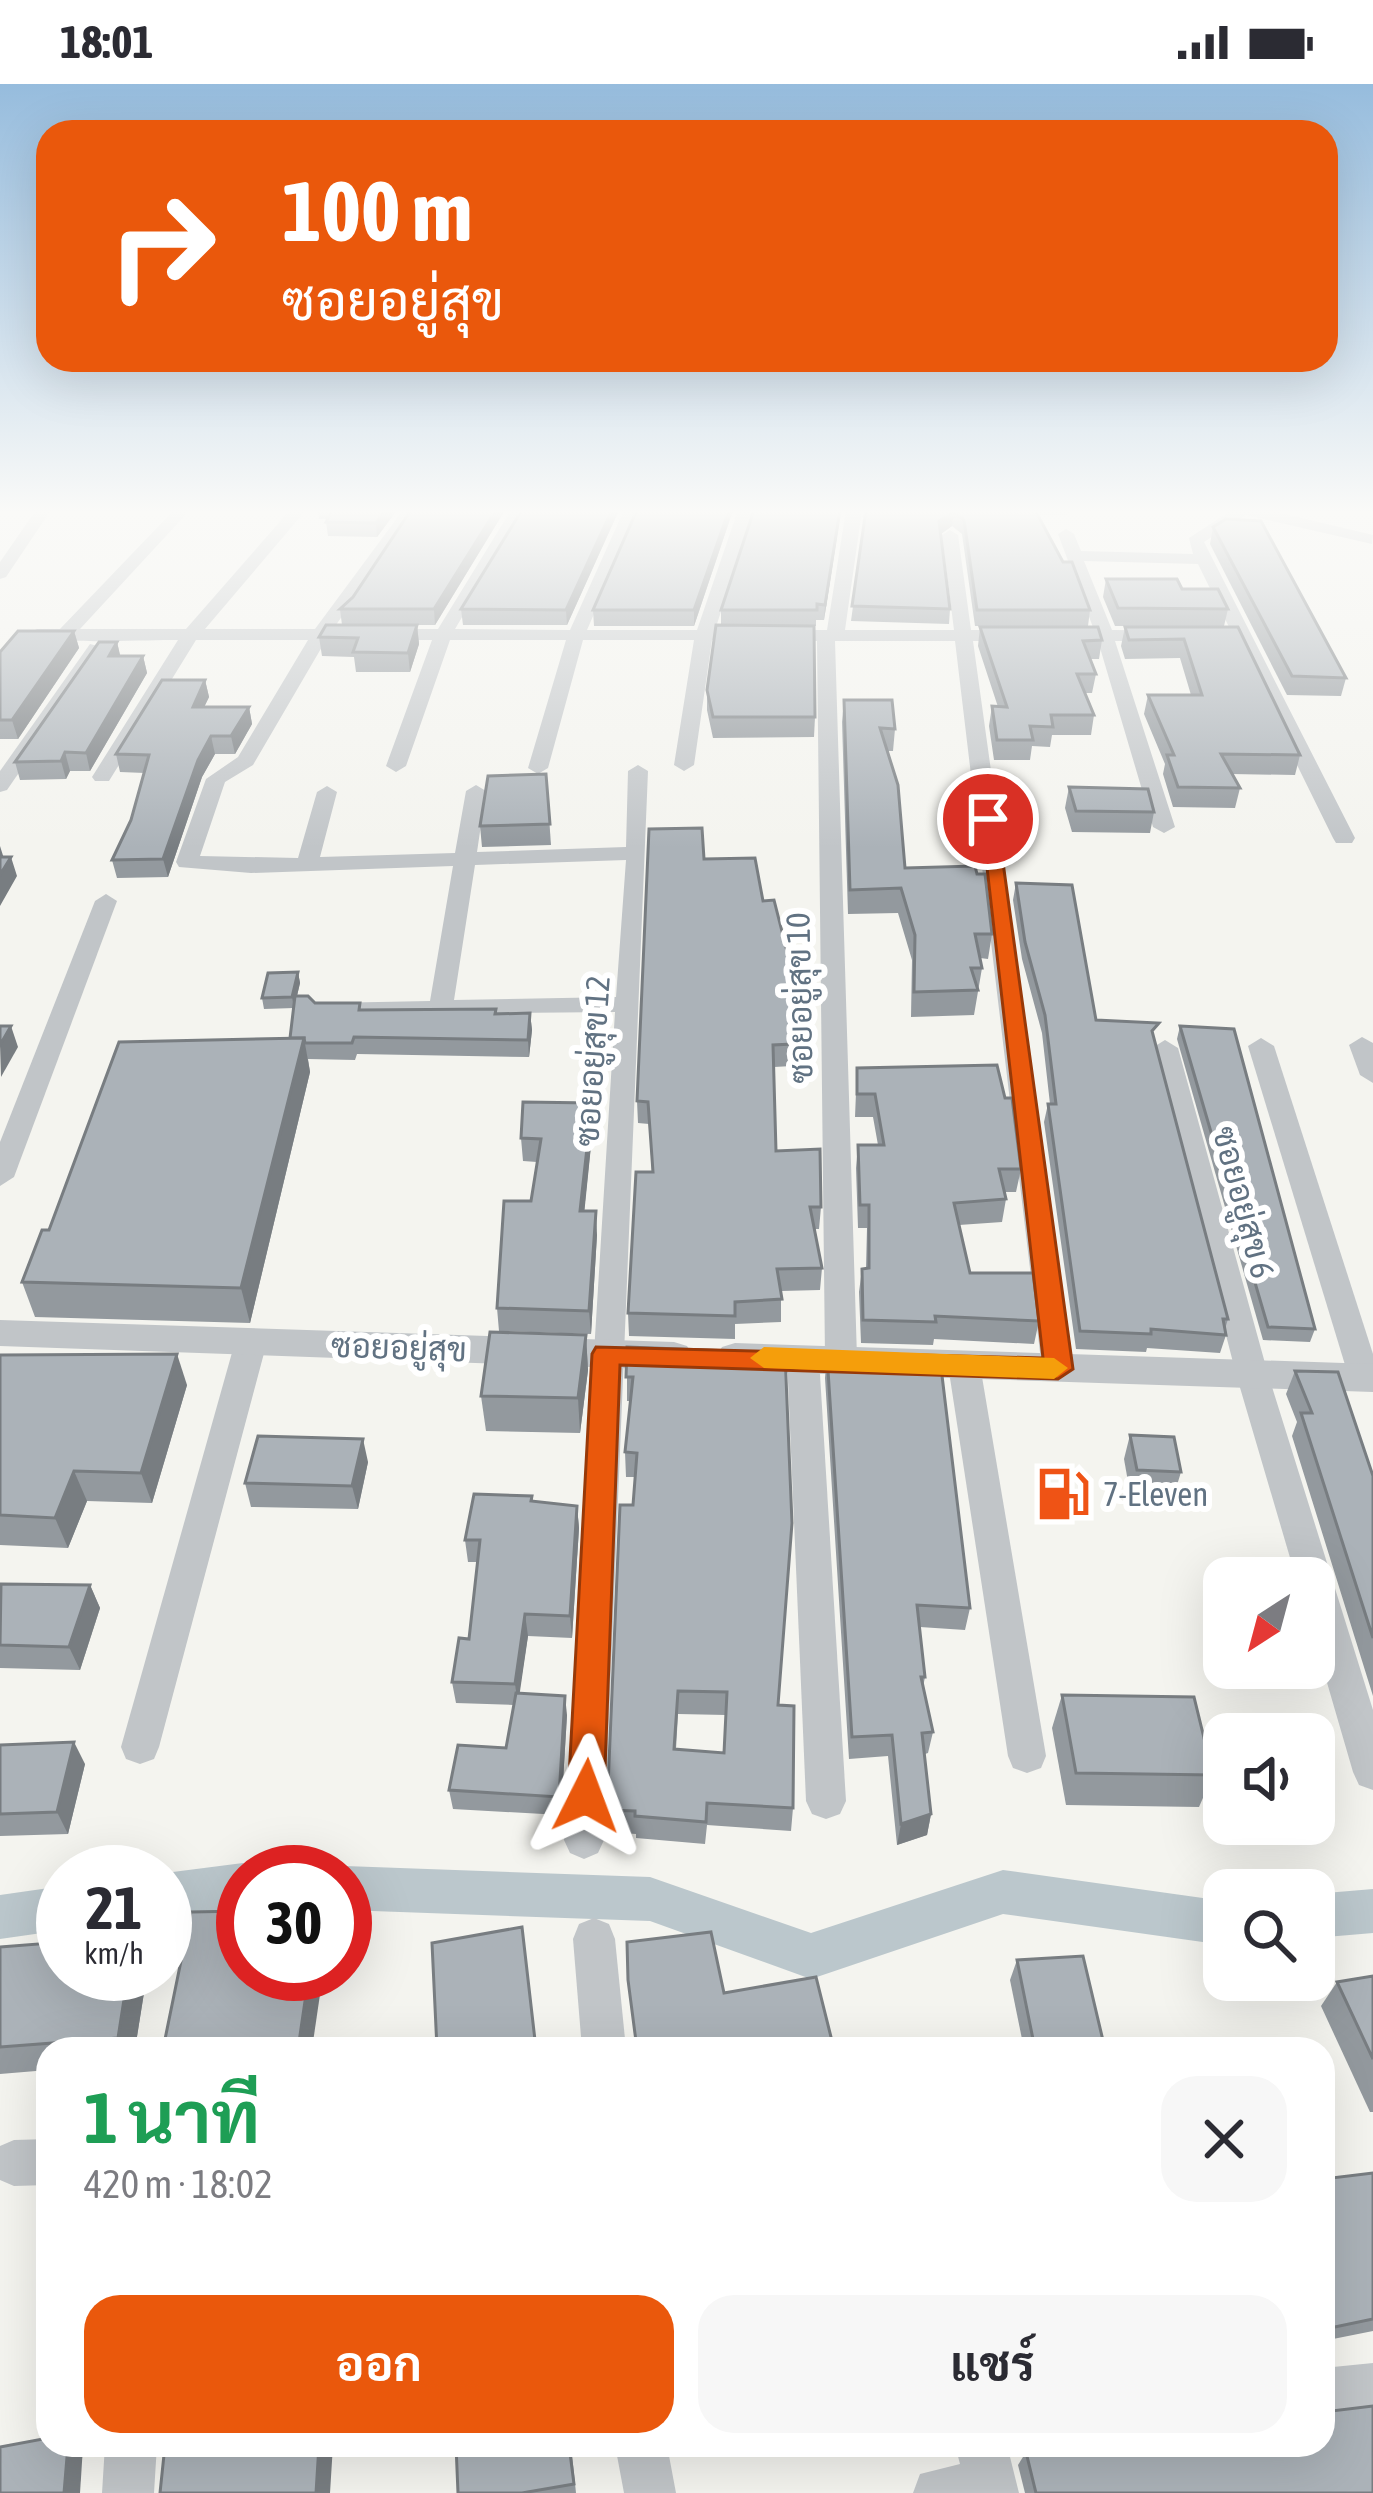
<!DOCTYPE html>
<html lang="th">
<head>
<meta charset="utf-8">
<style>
  :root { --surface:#fff; --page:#f7f7f7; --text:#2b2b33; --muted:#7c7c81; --accent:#ea580c }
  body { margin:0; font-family:"Asap Condensed",Sarabun,sans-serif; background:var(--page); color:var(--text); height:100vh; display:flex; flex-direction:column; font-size:45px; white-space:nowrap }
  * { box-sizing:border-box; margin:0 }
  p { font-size:39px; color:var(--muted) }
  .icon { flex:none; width:66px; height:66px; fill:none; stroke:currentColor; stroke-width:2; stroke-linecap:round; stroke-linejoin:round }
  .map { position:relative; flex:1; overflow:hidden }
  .side { position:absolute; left:36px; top:1953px; width:1299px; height:420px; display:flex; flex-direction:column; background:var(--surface); border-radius:36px; box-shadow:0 12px 48px #0002 }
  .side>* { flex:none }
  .banner { position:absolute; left:36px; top:36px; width:1302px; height:252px; border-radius:36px; box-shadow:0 12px 48px #0002; background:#ea580c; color:#fff; overflow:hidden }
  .needle { width:78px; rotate:216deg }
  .fabs { position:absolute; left:1203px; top:1473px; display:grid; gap:24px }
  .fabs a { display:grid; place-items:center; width:132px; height:132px; border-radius:24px; background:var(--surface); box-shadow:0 12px 48px #0002; font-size:60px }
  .speed { position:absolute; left:36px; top:1761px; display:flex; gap:24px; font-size:60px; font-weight:700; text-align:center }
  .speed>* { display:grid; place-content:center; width:156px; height:156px; border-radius:50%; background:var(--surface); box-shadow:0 12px 48px #0002; line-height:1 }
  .speed small { font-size:30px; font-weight:400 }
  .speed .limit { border:18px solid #d22; background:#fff; color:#111 }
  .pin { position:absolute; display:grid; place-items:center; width:102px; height:102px; color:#fff; margin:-51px; border:6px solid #fff; border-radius:50%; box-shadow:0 3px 12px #0007 }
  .me { position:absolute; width:132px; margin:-66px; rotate:3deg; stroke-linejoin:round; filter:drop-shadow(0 0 9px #0008) }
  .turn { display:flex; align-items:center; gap:42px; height:252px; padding:0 48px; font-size:54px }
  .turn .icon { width:156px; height:156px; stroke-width:2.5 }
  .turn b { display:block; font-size:84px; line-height:102px }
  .round { display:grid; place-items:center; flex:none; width:126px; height:126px; border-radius:36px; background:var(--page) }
  .head { display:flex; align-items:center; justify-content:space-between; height:204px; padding:0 48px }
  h1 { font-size:72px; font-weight:700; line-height:90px; color:#1e9e55 }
  .primary-button { display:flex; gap:24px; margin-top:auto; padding:24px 48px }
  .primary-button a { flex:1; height:138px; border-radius:36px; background:var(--accent); color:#fff; font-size:48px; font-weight:700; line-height:138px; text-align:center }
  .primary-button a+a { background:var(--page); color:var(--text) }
  .status { display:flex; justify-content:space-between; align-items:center; height:84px; padding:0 60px; background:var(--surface); direction:ltr }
  .status svg { height:33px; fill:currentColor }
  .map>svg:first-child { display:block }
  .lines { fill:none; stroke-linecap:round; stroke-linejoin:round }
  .canal { fill:#bbc7cc; fill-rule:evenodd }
  .minor { fill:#c1c5c8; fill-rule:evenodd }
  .tertiary { fill:#c1c5c8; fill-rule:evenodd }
  .wall { fill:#93999e; fill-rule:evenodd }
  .shaded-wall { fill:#787d81 }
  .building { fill:#abb2b8; stroke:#787d81; stroke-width:3; fill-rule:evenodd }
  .route { fill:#ea580c; stroke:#983908; stroke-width:3 }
  .slow { fill:#f59e0b }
  .labels { text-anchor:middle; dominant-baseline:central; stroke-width:12; stroke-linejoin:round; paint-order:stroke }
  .street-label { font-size:33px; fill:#617282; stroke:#fff }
  .poi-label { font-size:33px; fill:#617282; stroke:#fff; text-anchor:start }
</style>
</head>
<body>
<div class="status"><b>18:01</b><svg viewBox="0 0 49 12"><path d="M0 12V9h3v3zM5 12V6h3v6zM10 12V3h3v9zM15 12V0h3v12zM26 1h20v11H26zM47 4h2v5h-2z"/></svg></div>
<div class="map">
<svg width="1373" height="2409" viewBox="0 0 1373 2409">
  <rect width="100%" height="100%" fill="#f4f4ef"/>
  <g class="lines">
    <g class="canal">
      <path d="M243 1779 260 1788H243V1823L165 1833V1789Z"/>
      <path d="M345 1782 650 1793 811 1849 1003 1786 1224 1817V1861L1003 1830 811 1895 650 1837 345 1826V1788H330Z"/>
      <path d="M63 1802V1846L0 1855V1811Z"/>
      <path d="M1373 1805V1849L1314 1854V1810Z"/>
    </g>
    <g class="minor">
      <path d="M36 426H51L6 493 0 495V478Z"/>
      <path d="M174 426H190L80 545H186L290 426H306L205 545H315L403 426H418L333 545H438L511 426H526L455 545 570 546 624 426H639L587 546H697L738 426H754L715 546H827L846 426H862L845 546H954L942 451 950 446 958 451 971 546H1094L1058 450 1066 445 1074 450 1081 467 1193 470 1189 454 1232 426H1268L1373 451 1372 460 1246 431 1204 458 1355 754 1352 759H1336L1333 754 1236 557H1115L1175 743 1164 749 1153 743 1098 557H973L1074 1285 1069 1293H1047L1042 1285 955 557H835L857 1274 852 1282H830L825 1274 817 557 712 556 694 681 684 687 674 681 694 556H583L548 684 538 690 528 684 566 556H450L406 682 396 688 386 682 432 556H326L253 681 225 698 200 772 298 774 317 708 327 702 337 708 320 773 455 769 466 707 476 701 486 707 477 768 626 763 628 687 638 681 648 687 604 1756 598 1769 584 1775 570 1769 564 1756 615 928 318 931 315 926 318 921 327 919 430 917 453 782 251 789 179 783 176 778 206 695 238 673 308 556H196L109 697H95L92 693 178 556C149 555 47 562 28 550L37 545H60ZM1084 477 1198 480 1231 547 1112 546ZM626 776 616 913 454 916 475 781Z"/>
      <path d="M982 426H1073L1066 431H989Z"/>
      <path d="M90 560 105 564 7 706 0 708V687Z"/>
      <path d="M106 810 117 817 14 1093 0 1102V1058L95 817Z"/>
      <path d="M1362 953 1373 959V999L1360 991 1349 961Z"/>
      <path d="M1261 954 1274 962 1373 1270V1303L1354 1302 1349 1294 1248 962Z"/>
      <path d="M1165 956 1178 964 1268 1290 1373 1626V1706L1359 1701 1353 1688 1314 1554V1494H1296L1236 1290 1152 964Z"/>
      <path d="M251 1247 262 1250 267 1258 159 1663 154 1675 140 1680 126 1675 121 1663 235 1258 240 1250Z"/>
      <path d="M803 1263 814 1266 819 1274 846 1717 840 1730 826 1735 812 1730 806 1717 787 1274 792 1266Z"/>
      <path d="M964 1270 975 1273 980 1281 1046 1672 1041 1684 1027 1689 1013 1684 1008 1672 948 1281 953 1273Z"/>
      <path d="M594 1834 609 1840 615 1855 626 1965H582L573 1855 579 1840Z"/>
      <path d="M48 2055V2101L14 2102 0 2096V2062L14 2056Z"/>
      <path d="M1373 2279V2329L1323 2334V2284Z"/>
      <path d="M105 2361H157L154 2409H102Z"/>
      <path d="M615 2361H667L676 2409H624Z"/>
      <path d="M955 2361H1007L1019 2409H913L920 2390 960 2380Z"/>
    </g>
    <g class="tertiary">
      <path d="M0 1236 674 1258 687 1262 693 1272 687 1282 674 1286 0 1262Z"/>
      <path d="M735 1259 1373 1280V1308L735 1287 722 1283 716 1273 722 1263Z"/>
    </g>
  </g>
  <g class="wall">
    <path d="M318 426H397L377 453 328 452 326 438 327 435H319Z"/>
    <path d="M505 426 435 541H342L340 525 353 513Z"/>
    <path d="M619 426 567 541H463L461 525Z"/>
    <path d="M733 426 694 542H594L593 526Z"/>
    <path d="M841 426 824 536H816V542H721V526Z"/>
    <path d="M866 426H1035L1090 526 1088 542H975L962 450 952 442 941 450 950 525 949 540 851 537Z"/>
    <path d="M1213 443 1346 594 1341 612 1287 611 1210 460Z"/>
    <path d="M1106 495 1228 525 1224 542H1115L1103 513Z"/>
    <path d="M417 541 419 560 410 588H356L354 573 322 572 319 553Z"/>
    <path d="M980 543 1102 556 1099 575H1090L1096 590 1092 609H1085L1094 631 1091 651H1052L1050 663 1032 662 1030 676H994L989 642 992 622 998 623 978 562Z"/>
    <path d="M1125 543H1238L1300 671 1295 691 1232 690 1240 704 1235 724 1173 723 1163 690 1165 680 1144 630 1148 611H1191L1180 574 1125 575 1121 562Z"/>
    <path d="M74 547 79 564 18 655H0V568Z"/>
    <path d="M117 558 120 572H143L147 589 90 687H70L66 695 20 696 15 678Z"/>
    <path d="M205 596 209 613 204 623H249L252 640 235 670H215L202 693 168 793 117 794 112 776 131 736 145 689 120 688 116 670Z"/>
    <path d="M707 606 815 633 814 653 713 654 707 626Z"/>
    <path d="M844 616 895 645 893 667H887L905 784 992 850 988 875 980 874 982 884 974 931 911 933 912 876 898 829 848 830 842 638Z"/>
    <path d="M546 690 551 761 482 763 480 742Z"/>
    <path d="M1069 703 1154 728 1150 749 1072 748 1065 724Z"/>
    <path d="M704 775 763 817 788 871 805 892 792 982 774 983 776 1067 821 1123 819 1145H814L822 1184 820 1206 781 1207V1238L735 1240V1255L629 1252 628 1229 652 1088 649 1040 638 1039 637 1017Z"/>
    <path d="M1016 799 1096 936 1155 957 1228 1235 1225 1245 1226 1251 1220 1269 1147 1264 1146 1268 1076 1265 1044 1038 1048 1020H1050L1042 949 1022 875 1013 816Z"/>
    <path d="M298 888 300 899 297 912 315 919 361 926 530 929 532 946 529 973 357 970 355 976 308 975 310 988 250 1239 35 1233 22 1198 49 1146 290 954 294 924 264 925 262 914Z"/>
    <path d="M1180 942 1315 1245 1310 1258 1263 1256 1177 955Z"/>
    <path d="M857 984 1021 1085 1016 1108H1004L1006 1115 1002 1138 959 1141 970 1189 1039 1237 1034 1260 934 1255 933 1261 861 1259 859 1208 862 1185 866 1184 867 1144H858L856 1084 858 1061H878L873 1033H855Z"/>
    <path d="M593 1042 584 1127 597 1151 591 1250 499 1247 497 1224 531 1117 537 1078 523 1077 521 1054Z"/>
    <path d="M586 1251 588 1286 580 1349 486 1347 481 1312Z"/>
    <path d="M627 1263 778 1621 793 1724 791 1747 707 1741 705 1760 636 1754V1750L609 1748 607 1726 635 1393H626L625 1368 630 1317H627ZM678 1630 726 1631 724 1669 676 1665Z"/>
    <path d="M0 1271 187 1301 152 1419 87 1417 68 1464 0 1461Z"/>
    <path d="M827 1271 970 1524 965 1546 920 1543 925 1593 923 1603 933 1648 928 1669 925 1670 931 1730 927 1751 897 1761 888 1672 849 1675 825 1294Z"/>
    <path d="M1295 1287 1373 1392V1612L1292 1352 1297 1338 1286 1310Z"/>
    <path d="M1130 1351 1181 1388 1174 1411 1130 1409 1124 1375Z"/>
    <path d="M368 1378 358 1425 251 1423 245 1399Z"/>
    <path d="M532 1412 533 1417 577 1422 579 1444 572 1554 528 1552 519 1609 567 1631 561 1731 453 1725 449 1706 506 1664 514 1621 456 1619 452 1598 469 1555 477 1478H468L465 1456Z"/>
    <path d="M90 1501 100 1524 80 1586 0 1584V1502Z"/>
    <path d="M1062 1611 1213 1691 1199 1723 1066 1721 1052 1644Z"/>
    <path d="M0 1661 85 1680 68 1750 0 1752Z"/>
    <path d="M0 1863 147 1890 135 1965H48V1986L0 1990Z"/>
    <path d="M1017 1876 1105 1965H1024L1010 1896Z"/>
    <path d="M1373 1892V2028H1370L1321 1922 1337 1898Z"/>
    <path d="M1373 2089V2247L1323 2257V2095Z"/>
    <path d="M456 2361H571L576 2409H458Z"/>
    <path d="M801 2361H854L802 2370Z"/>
    <path d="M1026 2368 1373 2409H1025L1018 2381Z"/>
  </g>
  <g class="shaded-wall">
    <path d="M385 426H397L377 453 376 439Z"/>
    <path d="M496 426H505L435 541 434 525Z"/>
    <path d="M612 426H619L567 541 566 526Z"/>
    <path d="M729 426H733L694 542V526Z"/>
    <path d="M840 426H841L824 536 825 521Z"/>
    <path d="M954 428 952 442 938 452 939 437Z"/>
    <path d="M417 541 419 560 410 588 408 569Z"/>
    <path d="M74 547 79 564 18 655 12 636Z"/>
    <path d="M117 558 121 575 109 572Z"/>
    <path d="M143 572 147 589 90 687 86 669Z"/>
    <path d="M205 596 209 613 196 640 193 623Z"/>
    <path d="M249 623 252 640 235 670 231 652Z"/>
    <path d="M211 652 215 670 202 693 168 793 163 775 198 676Z"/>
    <path d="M65 668 70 687 66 695 61 677Z"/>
    <path d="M0 762 6 781 11 773 17 792 0 822Z"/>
    <path d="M807 871 805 892 792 982 793 960Z"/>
    <path d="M298 888 300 899 294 924 292 913Z"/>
    <path d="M530 929 532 946 529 973 528 956Z"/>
    <path d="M11 942 18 963 1 993 0 961Z"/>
    <path d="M304 954 310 988 250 1239 241 1204Z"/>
    <path d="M592 1019 593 1042 582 1151 580 1127Z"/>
    <path d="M596 1127 597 1151 591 1250 589 1227Z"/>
    <path d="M586 1251 588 1286 580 1349 578 1314Z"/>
    <path d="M177 1270 187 1301 152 1419 141 1389Z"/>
    <path d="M363 1355 368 1378 358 1425 352 1402Z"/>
    <path d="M74 1387 87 1417 68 1464 55 1434Z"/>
    <path d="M577 1422 579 1444 572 1554 570 1532Z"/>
    <path d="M90 1501 100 1524 80 1586 69 1563Z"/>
    <path d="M525 1530 528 1552 518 1621 515 1600Z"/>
    <path d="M565 1612 567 1631 561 1731 559 1713Z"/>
    <path d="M74 1658 85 1680 68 1750 57 1728Z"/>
    <path d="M931 1730 927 1751 897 1761 901 1740Z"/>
    <path d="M128 1890H147L135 1965H125L118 1954Z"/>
    <path d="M309 1890H323L312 1965H298Z"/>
    <path d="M68 2361 83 2363 80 2409H64Z"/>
    <path d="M319 2361H333L330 2409H316Z"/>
  </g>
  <g class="building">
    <path d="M332 426H385L376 439 326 438Z"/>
    <path d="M411 426H496L434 525H340L353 513Z"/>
    <path d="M522 426H612L566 526 461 525Z"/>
    <path d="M637 426H729L694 526H593Z"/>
    <path d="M754 426H840L825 521 817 520V526H721Z"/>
    <path d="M866 426H1035L1063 478H1072L1090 526H977L964 436 954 428 939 437 950 525 852 522Z"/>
    <path d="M1226 435 1261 437 1346 594 1292 592 1213 443Z"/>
    <path d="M1106 495H1177L1182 505H1218L1228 525 1118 524Z"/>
    <path d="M326 541H417L408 569 353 568 358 554 319 553Z"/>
    <path d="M716 541 814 542 815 633H713L707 606Z"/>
    <path d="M980 543H1098L1102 556 1083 557 1096 590H1077L1094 631H1051L1053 643 1030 642 1033 656H997L992 622 1007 623Z"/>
    <path d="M1125 543H1238L1300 671 1221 670 1240 704 1178 703 1167 671H1174L1148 611H1202L1184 555 1129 556Z"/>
    <path d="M18 547H74L12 636H0V568Z"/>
    <path d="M99 558H117L109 572H143L86 669 65 668 61 677 15 678Z"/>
    <path d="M162 596H205L193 623H249L231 652H211L198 676 163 775 112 776 131 736 149 671 116 670Z"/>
    <path d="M844 616H892L895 645 880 644 898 701 905 784 975 782 977 790H985L992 850H975L982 884H971L978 906 914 908 915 851 901 804 850 806Z"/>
    <path d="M546 690 550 740 480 742 488 692Z"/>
    <path d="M1069 703 1148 705 1154 728 1076 727Z"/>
    <path d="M702 744 704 775 755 774 763 817 774 816 788 871H807L793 960 773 961 776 1067 820 1065 821 1123H810L822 1184 777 1185 782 1215 735 1218V1232L628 1229 636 1088H653L648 1018 637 1017 649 745Z"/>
    <path d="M0 773H11L0 791Z"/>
    <path d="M1016 799 1072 801 1096 936 1159 939 1152 947 1228 1235H1223L1226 1251 1151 1245V1250L1080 1247 1048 1020H1056L1045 931 1025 858Z"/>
    <path d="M298 888 292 913 262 914 268 889Z"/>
    <path d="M295 912H308L315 919H360L359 926 496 925 495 930 530 929 528 956 354 953 352 959H305L304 954H290Z"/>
    <path d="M0 942H11L0 961Z"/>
    <path d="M1180 942 1234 945 1315 1245 1268 1243Z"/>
    <path d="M304 954 241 1204 22 1198 42 1146H49L119 958Z"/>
    <path d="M997 981 1005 1014H1012L1021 1085H999L1006 1115 954 1119 970 1189H1033L1039 1237 935 1232 936 1238 863 1236 862 1185 869 1184V1121H860L858 1061H884L875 1010H857V984Z"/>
    <path d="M523 1018 592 1019 580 1127H596L589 1227 497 1224 504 1117H531L541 1055 521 1054Z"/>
    <path d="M490 1248 586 1251 578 1314 481 1312Z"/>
    <path d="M627 1263 785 1269 792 1439 778 1621 794 1622 793 1724 707 1719 706 1738 635 1732V1727L607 1726 620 1421H633L637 1369 625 1368 633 1293H626ZM678 1607 727 1608 724 1669 674 1665Z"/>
    <path d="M177 1270 141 1389 74 1387 55 1434 0 1431V1271Z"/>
    <path d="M827 1271 940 1275 970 1524 917 1521 925 1593H921L933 1648 922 1649 931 1730 901 1740 892 1651 852 1653Z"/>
    <path d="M1295 1287 1338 1288 1373 1392V1554L1301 1329H1312Z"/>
    <path d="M1130 1351 1174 1353 1181 1388 1137 1386Z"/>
    <path d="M258 1352 363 1355 352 1402 245 1399Z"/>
    <path d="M474 1410 532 1412 531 1417 577 1422 570 1532 525 1530 515 1600 452 1598 459 1554 469 1555 480 1456H465Z"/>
    <path d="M1 1500 90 1501 69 1563 0 1561Z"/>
    <path d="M516 1609 565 1612 559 1713 449 1706 458 1661 506 1664Z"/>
    <path d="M1062 1611 1194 1613 1213 1691 1076 1689Z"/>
    <path d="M74 1658 57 1728 0 1730V1661Z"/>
    <path d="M243 1827V1890H309L298 1965H163L191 1828Z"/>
    <path d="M522 1843 536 1965H437L432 1859Z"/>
    <path d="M711 1848 724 1909 816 1893 834 1965H637L628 1896 627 1858Z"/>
    <path d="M63 1858V1890H128L118 1954 0 1963V1863Z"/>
    <path d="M1083 1872 1105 1965H1035L1017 1876Z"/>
    <path d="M1373 1892V1975L1337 1898Z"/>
    <path d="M1373 2089V2235L1330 2244 1327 2236 1323 2237V2095Z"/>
    <path d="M1373 2322V2409H1036L1026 2368 1067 2361H1323V2328Z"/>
    <path d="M48 2354V2361H68L64 2409H0V2363Z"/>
    <path d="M165 2361H319L316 2409H160Z"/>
    <path d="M456 2361H569L574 2400 522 2409H458Z"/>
  </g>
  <linearGradient id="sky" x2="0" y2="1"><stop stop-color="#96bcdd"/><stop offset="0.56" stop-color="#fafaf8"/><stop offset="1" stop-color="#fafaf8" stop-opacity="0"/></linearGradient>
  <rect width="1373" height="764" fill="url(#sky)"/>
  <path class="route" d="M981 731 997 735 1073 1285 1058 1295 620 1281 604 1712 599 1723 586 1728 573 1723 568 1712 592 1270 596 1263 1043 1274Z"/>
  <path class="slow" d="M764 1263 1054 1274 1068 1284 1054 1295 764 1284 750 1274Z"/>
  <defs>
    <symbol id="fuel-bare" viewBox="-9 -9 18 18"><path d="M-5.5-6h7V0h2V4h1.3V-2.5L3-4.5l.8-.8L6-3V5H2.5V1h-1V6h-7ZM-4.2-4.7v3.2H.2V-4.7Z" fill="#ef5315" stroke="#fff" stroke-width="2.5" paint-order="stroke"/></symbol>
  </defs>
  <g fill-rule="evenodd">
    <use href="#fuel-bare" x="1025" y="1372" width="76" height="76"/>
  </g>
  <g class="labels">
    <g class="street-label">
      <text transform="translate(799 914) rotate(-91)">ซอยอยู่สุข 10</text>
      <text transform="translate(592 977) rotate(-86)">ซอยอยู่สุข 12</text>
      <text transform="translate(1244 1118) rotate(75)">ซอยอยู่สุข 6</text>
      <text transform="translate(399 1263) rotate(2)">ซอยอยู่สุข</text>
    </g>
    <g class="poi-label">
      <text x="1103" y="1410">7-Eleven</text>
    </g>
  </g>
</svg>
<div class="fabs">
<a><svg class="needle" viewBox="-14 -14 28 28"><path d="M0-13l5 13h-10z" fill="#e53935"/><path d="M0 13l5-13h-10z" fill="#7c7c81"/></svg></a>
<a><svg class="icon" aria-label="sound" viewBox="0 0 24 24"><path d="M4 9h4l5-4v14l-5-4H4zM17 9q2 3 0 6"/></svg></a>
<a><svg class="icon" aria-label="search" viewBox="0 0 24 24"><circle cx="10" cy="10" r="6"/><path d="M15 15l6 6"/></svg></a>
</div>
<div class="speed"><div>21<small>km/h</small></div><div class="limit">30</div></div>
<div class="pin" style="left:988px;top:735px;background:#d93025"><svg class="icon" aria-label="arrive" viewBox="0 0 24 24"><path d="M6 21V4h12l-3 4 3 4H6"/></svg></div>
<svg class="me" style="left:586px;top:1712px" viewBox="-20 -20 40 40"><path d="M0-17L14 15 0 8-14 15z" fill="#ea580c" stroke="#fff" stroke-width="4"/></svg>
<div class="banner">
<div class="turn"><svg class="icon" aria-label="right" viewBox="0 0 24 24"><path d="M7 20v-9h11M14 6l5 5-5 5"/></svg><div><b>100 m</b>ซอยอยู่สุข</div></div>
</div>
<section class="side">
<div class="head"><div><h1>1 นาที</h1><p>420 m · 18:02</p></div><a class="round"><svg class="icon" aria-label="close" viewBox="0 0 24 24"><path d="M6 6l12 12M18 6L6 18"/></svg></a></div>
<div class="primary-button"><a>ออก</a><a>แชร์</a></div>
</section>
</div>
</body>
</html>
